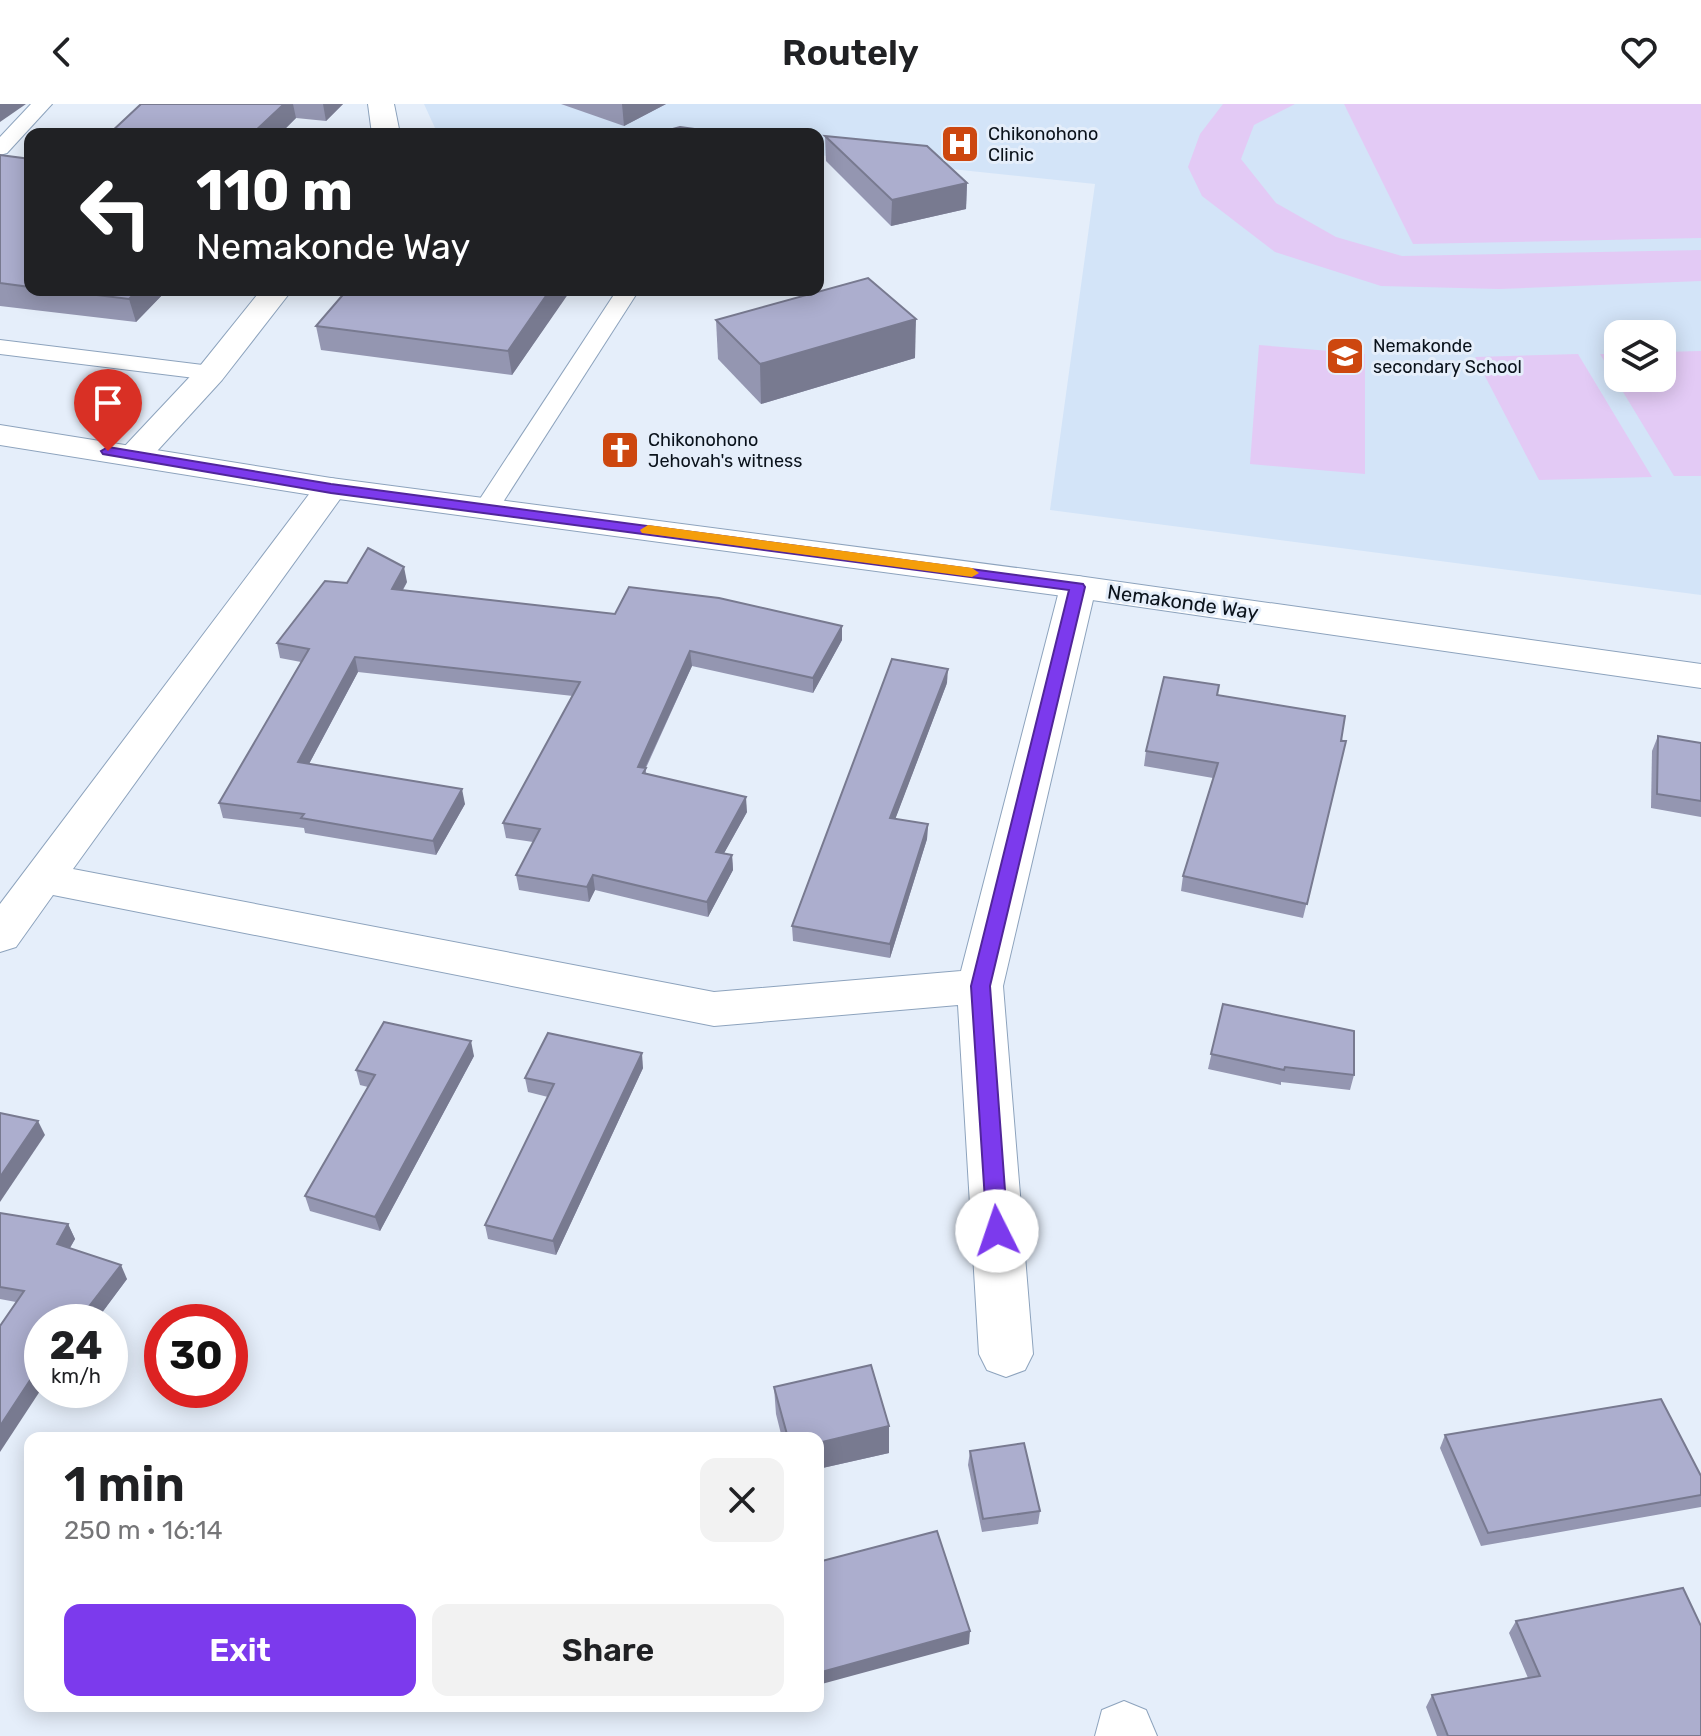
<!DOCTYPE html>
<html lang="en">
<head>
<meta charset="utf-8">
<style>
  :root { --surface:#fff; --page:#f2f2f2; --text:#202124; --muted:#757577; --accent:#7c3aed }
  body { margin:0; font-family:Rubik,sans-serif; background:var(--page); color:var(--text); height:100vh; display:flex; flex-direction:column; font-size:30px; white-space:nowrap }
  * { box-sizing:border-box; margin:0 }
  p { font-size:26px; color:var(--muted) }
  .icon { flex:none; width:44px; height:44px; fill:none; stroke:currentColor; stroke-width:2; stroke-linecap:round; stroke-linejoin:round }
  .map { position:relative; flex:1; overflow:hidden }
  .drawer { position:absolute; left:24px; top:1328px; width:800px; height:280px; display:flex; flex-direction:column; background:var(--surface); border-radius:16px; box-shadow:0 4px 20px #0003 }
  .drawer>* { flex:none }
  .top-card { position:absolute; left:24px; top:24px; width:800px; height:168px; border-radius:16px; box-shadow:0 4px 20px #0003; background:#202124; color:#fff; overflow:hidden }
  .tools { position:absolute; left:1604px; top:216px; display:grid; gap:16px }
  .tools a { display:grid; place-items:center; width:72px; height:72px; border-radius:16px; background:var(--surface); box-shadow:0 4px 20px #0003; font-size:40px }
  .speed { position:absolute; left:24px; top:1200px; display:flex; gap:16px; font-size:40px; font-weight:700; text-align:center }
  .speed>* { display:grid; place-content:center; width:104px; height:104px; border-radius:50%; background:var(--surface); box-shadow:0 4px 20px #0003; line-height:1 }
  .speed small { font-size:20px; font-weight:400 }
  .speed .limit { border:12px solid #d22; background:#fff; color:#111 }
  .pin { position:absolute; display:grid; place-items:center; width:68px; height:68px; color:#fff; margin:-82px -34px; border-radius:50% 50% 50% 0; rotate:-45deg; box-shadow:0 0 8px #0007 }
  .pin .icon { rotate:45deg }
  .me { position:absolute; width:88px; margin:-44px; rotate:356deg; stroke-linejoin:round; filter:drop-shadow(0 0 6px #0008) }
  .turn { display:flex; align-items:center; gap:28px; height:168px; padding:0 40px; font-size:36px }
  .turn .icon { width:104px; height:104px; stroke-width:2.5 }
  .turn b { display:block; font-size:56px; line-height:68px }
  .round { display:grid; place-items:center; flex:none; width:84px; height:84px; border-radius:16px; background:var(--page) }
  .headline { display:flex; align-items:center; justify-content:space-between; height:136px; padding:0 40px }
  h1 { font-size:48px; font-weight:600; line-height:60px }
  .primary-button { display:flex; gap:16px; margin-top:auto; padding:16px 40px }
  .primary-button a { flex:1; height:92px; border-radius:16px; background:var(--accent); color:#fff; font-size:32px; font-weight:600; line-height:92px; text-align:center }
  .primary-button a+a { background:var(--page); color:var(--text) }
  header { display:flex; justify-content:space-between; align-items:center; height:104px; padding:0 40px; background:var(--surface); font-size:36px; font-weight:600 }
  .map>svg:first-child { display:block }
  .built { fill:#d3e4f8; fill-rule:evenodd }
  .green { fill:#e3caf5 }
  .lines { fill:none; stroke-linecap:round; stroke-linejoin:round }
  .service-casing { stroke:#8da3bd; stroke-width:2 }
  .minor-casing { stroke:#8da3bd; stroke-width:2 }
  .tertiary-casing { stroke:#8da3bd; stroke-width:2 }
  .service { fill:#fff; fill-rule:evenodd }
  .minor { fill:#fff; fill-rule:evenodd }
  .tertiary { fill:#fff; fill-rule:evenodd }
  .wall { fill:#9496b1 }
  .shaded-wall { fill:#787a90 }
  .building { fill:#acaece; stroke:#787a90; stroke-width:2 }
  .route { fill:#7c3aed; stroke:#51269a; stroke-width:2 }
  .slow { fill:#f59e0b }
  .labels { text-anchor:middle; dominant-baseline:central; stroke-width:6; stroke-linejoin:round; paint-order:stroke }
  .far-poi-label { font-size:18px; fill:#0a121b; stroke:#e5eefa; text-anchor:start }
  .street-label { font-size:20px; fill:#0a121b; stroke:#e5eefa }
</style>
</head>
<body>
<header><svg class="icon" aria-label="back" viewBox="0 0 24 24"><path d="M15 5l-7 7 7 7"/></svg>Routely<svg class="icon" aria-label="heart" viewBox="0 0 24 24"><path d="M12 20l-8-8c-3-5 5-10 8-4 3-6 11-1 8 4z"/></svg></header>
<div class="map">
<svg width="1701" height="1632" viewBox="0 0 1701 1632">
  <rect width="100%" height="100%" fill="#e5eefa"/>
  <path class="built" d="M424 0H1701V491L1050 406 1095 80 818 51V30H431L435 24ZM1618 230H1662V274H1618Z"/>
  <g class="green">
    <path d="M1223 0H1295L1254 21 1241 55 1276 99 1336 133 1402 152 1701 146V177L1499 185 1381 182 1275 148 1202 92 1188 63 1200 30Z"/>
    <path d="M1344 0H1701V134L1413 140Z"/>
    <path d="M1259 241 1365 250V370L1250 360Z"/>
    <path d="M1701 247V372H1674L1600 250H1618V274H1662V248Z"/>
    <path d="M1578 250 1652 373 1539 376 1475 253Z"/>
  </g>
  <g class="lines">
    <defs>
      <g id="service">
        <path d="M31 0H52L7 49 0 51V33Z"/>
        <path d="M617 186H639L496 409H478L474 404Z"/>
        <path d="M0 236 211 262 223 269 211 276 0 250Z"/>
      </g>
      <g id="minor">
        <path d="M368 0H394L400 30H372Z"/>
        <path d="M261 186H292L222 276 147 358 135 361 123 358 118 351 123 344 200 262Z"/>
        <path d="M331 374 343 377 348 384 73 765 714 888 961 867 1060 483 1065 475 1078 472 1091 475 1096 483 1003 882 1033 1250 1025 1266 1006 1273 987 1266 979 1250 958 901 714 922 53 791 16 843 0 848V800L319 377Z"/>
        <path d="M1124 1597 1146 1606 1157 1632H1095L1102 1606Z"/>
      </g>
      <path id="tertiary" d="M0 321 331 374 1078 472 1701 560V584L1078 494 331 394 0 341Z"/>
    </defs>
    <use href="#service" class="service-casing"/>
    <use href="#minor" class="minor-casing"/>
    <use href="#tertiary" class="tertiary-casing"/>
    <use href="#service" class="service"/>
    <use href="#minor" class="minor"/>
    <use href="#tertiary" class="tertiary"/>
  </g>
  <g class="wall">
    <path d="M141 0H343L326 17 296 14 280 30H109Z"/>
    <path d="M561 0H666L624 22Z"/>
    <path d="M825 32 967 79 966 105 891 122 826 57Z"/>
    <path d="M0 52 30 55V186H167L136 218 0 202Z"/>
    <path d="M564 195 512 271 321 246 316 222Z"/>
    <path d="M716 216 915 254 761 300 718 255Z"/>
    <path d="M407 478 403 486 615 510 842 522V536L813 589 692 562 646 664V670L747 708 724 749 732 751 733 766 708 813 595 786 589 798 519 786 516 771 533 738 506 734 503 719 573 592 358 568 309 660 465 700 436 751 305 729 304 724 223 714 219 699 301 558 280 554 277 539Z"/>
    <path d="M947 579 895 715 928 720 927 735 890 854 793 837 792 822Z"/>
    <path d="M1217 591 1346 637 1303 814 1181 787 1183 772 1213 674 1144 662 1146 647Z"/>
    <path d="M1658 632 1701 639V713L1651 704 1652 647Z"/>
    <path d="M1223 900 1354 971 1350 986 1281 978V981L1208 965Z"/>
    <path d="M474 952 380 1127 310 1107 305 1092 368 983 360 981 356 966Z"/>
    <path d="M643 964 556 1151 488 1135 485 1121 548 993 528 988 525 974Z"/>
    <path d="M0 1109 68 1120 75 1135 70 1144 127 1175 95 1218H42L16 1198 0 1195Z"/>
    <path d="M774 1283 889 1322V1349L818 1365V1334H782L776 1310Z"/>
    <path d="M1445 1331 1701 1372V1403L1481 1442 1440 1344Z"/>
    <path d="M970 1347 1040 1407 1038 1420 982 1428 968 1361Z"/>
    <path d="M1516 1517 1701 1632H1437L1426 1603 1432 1591 1528 1574 1509 1529Z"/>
  </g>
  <g class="shaded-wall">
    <path d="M0 0H26L0 18Z"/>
    <path d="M284 0H293L296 14 280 30H252Z"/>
    <path d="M323 0H343L326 17Z"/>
    <path d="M622 0H666L624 22Z"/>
    <path d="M822 42V65L818 94V69Z"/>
    <path d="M967 79 966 105 891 122 892 96Z"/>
    <path d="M138 186H167L136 218 129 195Z"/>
    <path d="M550 186H571L512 271 508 247Z"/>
    <path d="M916 215 915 254 761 300 760 260Z"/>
    <path d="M404 463 407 478 395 499 392 485Z"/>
    <path d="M842 522V536L813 589V574Z"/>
    <path d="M690 547 692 562 639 677 638 663Z"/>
    <path d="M355 553 358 568 302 673 298 658Z"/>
    <path d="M948 565 947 579 890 729V714Z"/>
    <path d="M462 685 465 700 436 751 433 737Z"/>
    <path d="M746 693 747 708 717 762 716 748Z"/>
    <path d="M928 720 927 735 890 854V840Z"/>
    <path d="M732 751 733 766 708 813 707 798Z"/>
    <path d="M593 771 595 786 589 798 587 783Z"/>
    <path d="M471 937 474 952 380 1127 375 1113Z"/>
    <path d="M642 949 643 964 556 1151 553 1137Z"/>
    <path d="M38 1017 45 1031 0 1098V1073Z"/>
    <path d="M68 1120 75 1135 64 1154 57 1140Z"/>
    <path d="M121 1161 127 1175 95 1218H77Z"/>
    <path d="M42 1258V1284L0 1348V1322Z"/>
    <path d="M889 1322V1349L818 1365V1339Z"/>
    <path d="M970 1527 969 1540 818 1581V1569Z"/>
  </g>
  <g class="building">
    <path d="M141 0H284L252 30H109Z"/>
    <path d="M680 23 731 30H654Z"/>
    <path d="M825 32 927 42 967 79 892 96Z"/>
    <path d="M818 42H822L818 69Z"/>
    <path d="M0 51 30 55V183L0 179Z"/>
    <path d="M868 174 916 215 760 260 716 216Z"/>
    <path d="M56 186H138L129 195Z"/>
    <path d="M347 186H550L508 247 316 222Z"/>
    <path d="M368 444 404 463 392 485 615 510 629 483 719 494 842 522 813 574 690 547 638 663 646 664 643 669 746 693 716 748 732 751 707 798 593 771 587 783 516 771 540 725 503 719 580 578 355 553 298 658 462 685 433 737 301 714 304 710 219 699 309 545 277 539 325 477 347 479Z"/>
    <path d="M892 555 948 565 890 714 928 720 890 840 792 822Z"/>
    <path d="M1164 573 1219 581 1217 591 1345 612 1341 637H1346L1307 800 1183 772 1218 659 1146 647Z"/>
    <path d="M1658 632 1701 639V697L1657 690Z"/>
    <path d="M1223 900 1354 927V971L1285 963 1284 966 1211 950Z"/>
    <path d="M384 918 471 937 375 1113 305 1092 375 971 356 966Z"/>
    <path d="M548 929 642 949 553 1137 485 1121 554 980 525 974Z"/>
    <path d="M0 1009 38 1017 0 1073Z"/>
    <path d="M0 1109 68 1120 57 1140 121 1161 77 1218H42V1258L0 1322V1222L24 1187 0 1183Z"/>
    <path d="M871 1261 889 1322 818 1339V1334H788L774 1283Z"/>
    <path d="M1661 1295 1701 1372V1391L1488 1429 1445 1331Z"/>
    <path d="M1024 1339 1040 1407 983 1415 970 1347Z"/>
    <path d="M937 1427 970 1527 818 1569V1458Z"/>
    <path d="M1683 1484 1701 1522V1632H1448L1432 1591 1540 1572 1516 1517Z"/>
  </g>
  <path class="route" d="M108 343 331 380 1083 480 1085 483 990 882 1008 1127 1005 1134H990L987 1127 971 882 1069 486 331 389 103 350 101 347Z"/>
  <path class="slow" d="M648 421 972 464 979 469 972 473 642 429 640 426Z"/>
  <defs>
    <symbol id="hospital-square" viewBox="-11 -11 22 22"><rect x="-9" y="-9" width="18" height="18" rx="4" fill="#cd470f" stroke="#e5eefa"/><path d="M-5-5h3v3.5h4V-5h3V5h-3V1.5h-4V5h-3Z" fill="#fff"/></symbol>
    <symbol id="school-square" viewBox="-11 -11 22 22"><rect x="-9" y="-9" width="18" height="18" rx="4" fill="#cd470f" stroke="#e5eefa"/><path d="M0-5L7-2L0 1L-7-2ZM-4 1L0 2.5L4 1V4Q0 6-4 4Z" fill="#fff"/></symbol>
    <symbol id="church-square" viewBox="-11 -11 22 22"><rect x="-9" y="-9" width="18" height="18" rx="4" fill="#cd470f" stroke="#e5eefa"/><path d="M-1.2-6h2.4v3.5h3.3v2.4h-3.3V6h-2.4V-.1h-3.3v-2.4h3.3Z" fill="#fff"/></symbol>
  </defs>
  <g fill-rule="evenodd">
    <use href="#hospital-square" x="938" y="18" width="44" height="44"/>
    <use href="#school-square" x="1323" y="230" width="44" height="44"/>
    <use href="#church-square" x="598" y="324" width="44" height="44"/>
  </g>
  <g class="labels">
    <g class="far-poi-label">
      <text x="988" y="30">Chikonohono<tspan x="988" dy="21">Clinic</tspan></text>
      <text x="1373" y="242">Nemakonde<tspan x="1373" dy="21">secondary School</tspan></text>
      <text x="648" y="336">Chikonohono<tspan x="648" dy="21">Jehovah's witness</tspan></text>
    </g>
    <g class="street-label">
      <text transform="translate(1183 498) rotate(8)">Nemakonde Way</text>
    </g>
  </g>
</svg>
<div class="tools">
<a><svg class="icon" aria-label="layers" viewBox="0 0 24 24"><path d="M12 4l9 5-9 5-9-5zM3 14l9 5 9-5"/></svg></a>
</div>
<div class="speed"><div>24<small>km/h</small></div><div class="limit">30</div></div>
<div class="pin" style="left:108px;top:347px;background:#d93025"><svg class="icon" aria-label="arrive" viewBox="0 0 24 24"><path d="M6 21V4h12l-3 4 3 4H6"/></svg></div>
<svg class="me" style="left:997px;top:1127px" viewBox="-20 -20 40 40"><circle r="19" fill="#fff"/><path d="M0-13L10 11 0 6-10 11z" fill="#7c3aed"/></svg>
<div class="top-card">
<div class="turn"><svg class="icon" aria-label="left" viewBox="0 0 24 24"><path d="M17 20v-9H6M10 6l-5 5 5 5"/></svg><div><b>110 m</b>Nemakonde Way</div></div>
</div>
<section class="drawer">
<div class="headline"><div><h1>1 min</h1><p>250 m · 16:14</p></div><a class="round"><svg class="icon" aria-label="close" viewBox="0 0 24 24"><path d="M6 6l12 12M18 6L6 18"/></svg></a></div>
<div class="primary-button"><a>Exit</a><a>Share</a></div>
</section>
</div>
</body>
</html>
